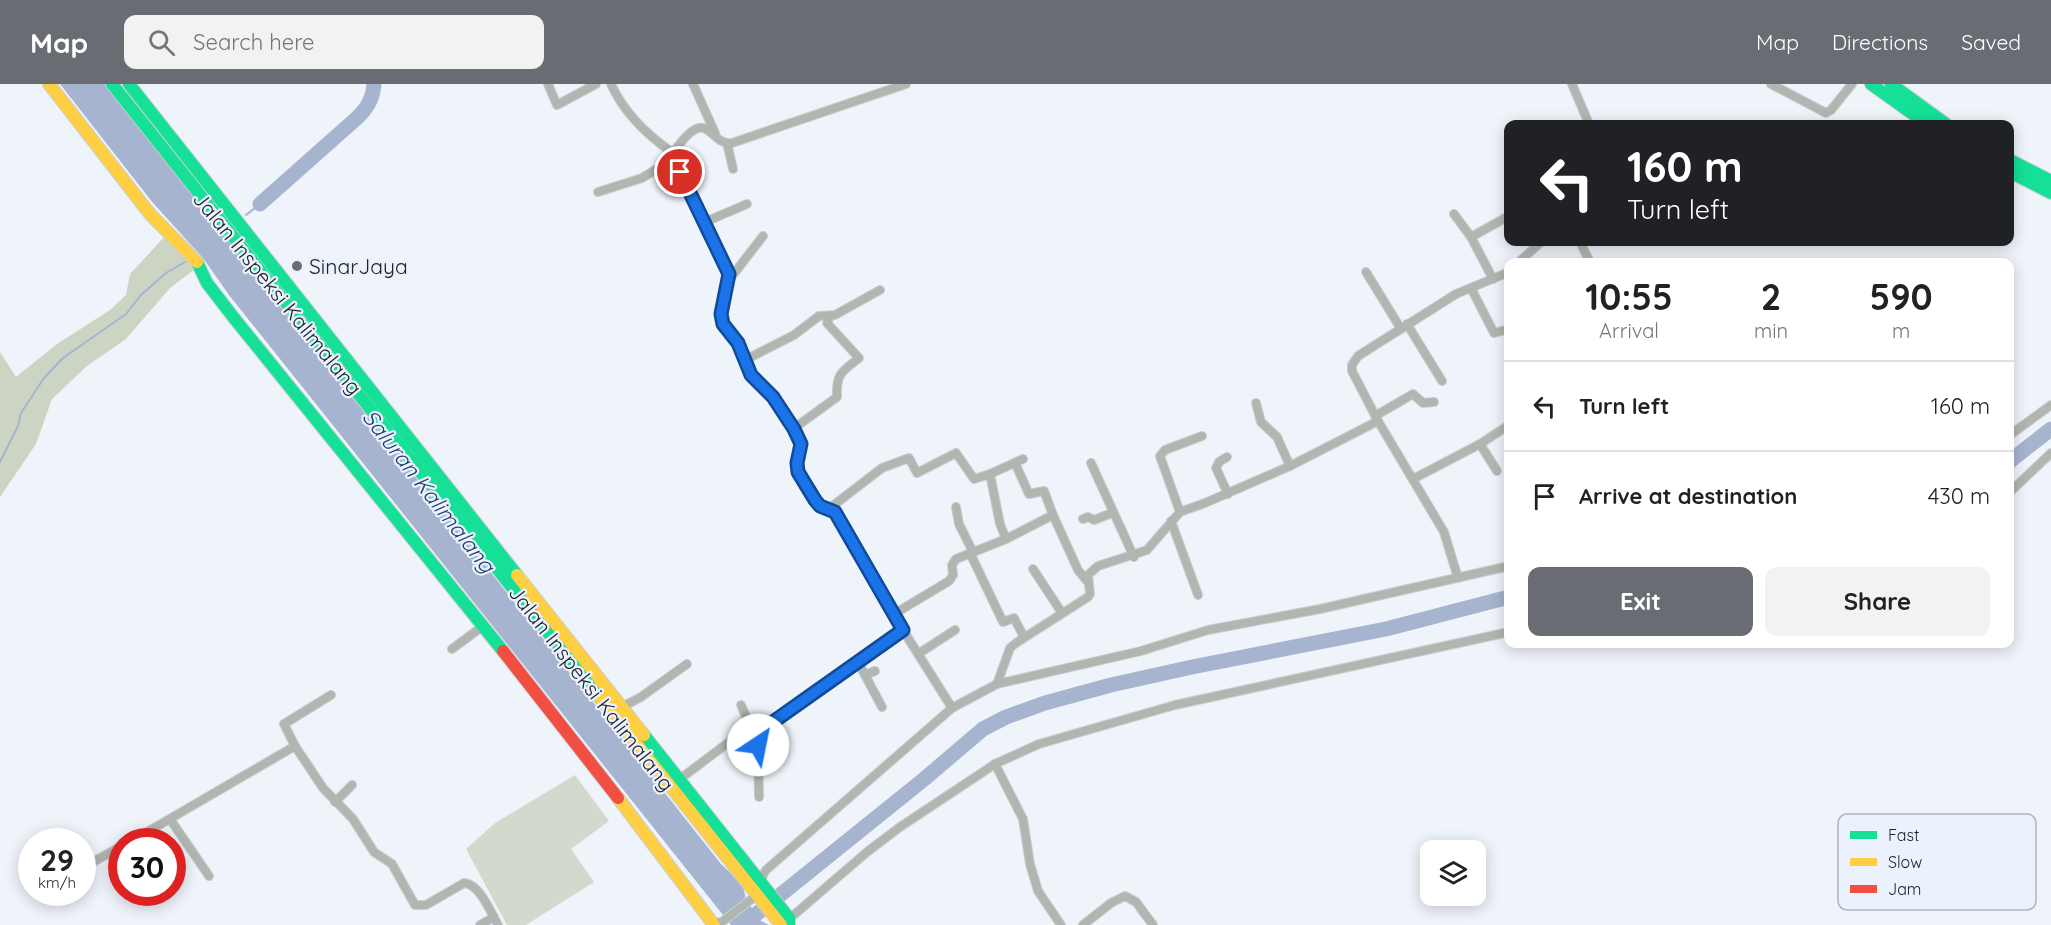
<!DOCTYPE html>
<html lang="en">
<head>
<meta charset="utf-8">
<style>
  :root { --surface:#fff; --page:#f2f2f2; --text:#222; --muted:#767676; --line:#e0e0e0; --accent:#696c72 }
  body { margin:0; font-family:Quicksand,sans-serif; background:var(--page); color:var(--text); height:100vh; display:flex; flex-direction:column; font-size:22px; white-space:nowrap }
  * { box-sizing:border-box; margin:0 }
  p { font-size:20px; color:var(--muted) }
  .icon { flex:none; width:33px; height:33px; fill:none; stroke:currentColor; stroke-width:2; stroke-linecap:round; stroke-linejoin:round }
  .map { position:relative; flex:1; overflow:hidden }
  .panel { position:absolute; left:1504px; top:174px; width:510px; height:390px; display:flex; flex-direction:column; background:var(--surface); border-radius:12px; box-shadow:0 3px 15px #0003 }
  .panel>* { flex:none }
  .hud { position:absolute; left:1504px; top:36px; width:510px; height:126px; border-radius:12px; box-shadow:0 3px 15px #0003; background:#202124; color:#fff; overflow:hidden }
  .fabs { position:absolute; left:1420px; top:756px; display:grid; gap:12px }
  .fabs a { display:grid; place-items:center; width:66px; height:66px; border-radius:12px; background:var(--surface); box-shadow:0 3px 15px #0003; font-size:30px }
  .speed { position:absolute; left:18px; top:744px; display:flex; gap:12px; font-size:30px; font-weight:700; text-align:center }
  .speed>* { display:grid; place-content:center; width:78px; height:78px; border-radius:50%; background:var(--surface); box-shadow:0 3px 15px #0003; line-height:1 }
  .speed small { font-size:15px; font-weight:400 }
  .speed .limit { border:9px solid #d22; background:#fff; color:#111 }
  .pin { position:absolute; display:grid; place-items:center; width:51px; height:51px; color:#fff; margin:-26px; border:3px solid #fff; border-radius:50%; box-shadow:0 2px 6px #0007 }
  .me { position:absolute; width:66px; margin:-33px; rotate:34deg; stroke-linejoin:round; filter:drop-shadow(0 0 4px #0008) }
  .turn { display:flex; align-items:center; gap:21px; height:126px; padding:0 24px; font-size:27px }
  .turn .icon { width:78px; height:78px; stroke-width:2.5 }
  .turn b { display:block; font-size:42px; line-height:51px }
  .eta { display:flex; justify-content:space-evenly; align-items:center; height:102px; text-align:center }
  .eta b { font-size:36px; font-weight:700; line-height:42px }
  .action { display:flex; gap:12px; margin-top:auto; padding:12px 24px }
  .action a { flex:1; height:69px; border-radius:12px; background:var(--accent); color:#fff; font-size:24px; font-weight:700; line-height:69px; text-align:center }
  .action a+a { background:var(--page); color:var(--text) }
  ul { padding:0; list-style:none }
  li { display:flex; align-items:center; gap:18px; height:90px; padding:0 24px; border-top:2px solid var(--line) }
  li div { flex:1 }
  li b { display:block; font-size:22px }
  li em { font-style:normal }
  header { display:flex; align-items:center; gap:36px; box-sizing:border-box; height:84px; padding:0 30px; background:var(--accent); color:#fff }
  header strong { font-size:28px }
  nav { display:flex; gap:33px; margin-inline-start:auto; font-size:21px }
  .search { width:420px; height:54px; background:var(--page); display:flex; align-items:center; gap:15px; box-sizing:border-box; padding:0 21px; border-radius:12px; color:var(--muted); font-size:22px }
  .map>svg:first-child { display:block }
  .green { fill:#d2dacd }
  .forest { fill:#ccd5c4 }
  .water { fill:#a7b4cf }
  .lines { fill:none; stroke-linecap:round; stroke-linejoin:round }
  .stream { stroke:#a7b4cf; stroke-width:2 }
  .river { stroke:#a7b4cf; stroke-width:15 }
  .street-casing { stroke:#cbced4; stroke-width:10 }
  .fast-casing { stroke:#cbced4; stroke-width:14 }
  .slow-casing { stroke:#cbced4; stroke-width:14 }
  .jam-casing { stroke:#cbced4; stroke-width:14 }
  .street { stroke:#b1b6b1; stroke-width:8 }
  .fast { stroke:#16e098; stroke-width:12 }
  .slow { stroke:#ffcf43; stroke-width:12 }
  .jam { stroke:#f24e42; stroke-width:12 }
  .route-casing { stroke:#114b97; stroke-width:15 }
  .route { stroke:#1a73e8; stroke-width:10 }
  .poi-dot { fill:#696c72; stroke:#ebf2fe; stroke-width:2 }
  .labels { text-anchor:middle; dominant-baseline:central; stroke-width:4.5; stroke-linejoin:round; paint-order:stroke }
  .poi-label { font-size:21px; fill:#212329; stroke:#ebf2fe; text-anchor:start }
  .street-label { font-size:21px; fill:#212329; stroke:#ebf2fe }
  .water-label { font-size:22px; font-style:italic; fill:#273c6a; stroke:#ebf2fe }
  .key { fill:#ebf2fe; stroke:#aeb4be; stroke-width:1.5 }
  .key-label { font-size:16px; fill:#212329 }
</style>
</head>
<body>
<header>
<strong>Map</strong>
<div class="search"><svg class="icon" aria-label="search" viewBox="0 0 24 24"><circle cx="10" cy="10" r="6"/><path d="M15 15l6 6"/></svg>Search here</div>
<nav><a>Map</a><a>Directions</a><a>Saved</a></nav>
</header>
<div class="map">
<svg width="2051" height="841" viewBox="0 0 2051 841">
  <rect width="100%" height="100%" fill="#eff3fa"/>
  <path class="green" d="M575 691 609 737 571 765 594 798 526 841H507L466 765 495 739Z"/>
  <path class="forest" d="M167 150 199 182 170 204 126 255 87 282 52 315 36 360 0 413V268L16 293 57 260 110 226 126 211 130 190Z"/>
  <path class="water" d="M60 0H105L721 780 743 801 746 816 761 837 769 841H731L229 211 203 174 153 119Z"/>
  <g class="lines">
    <g class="stream">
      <path d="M246 131 260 120"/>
      <path d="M0 378 18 342 21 329 44 294 63 274 126 230 141 211 166 189 185 178"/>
    </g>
    <g class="river">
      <path d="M260 120 358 33C368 23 373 14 374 0"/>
      <path d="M2010 377 2051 345"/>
      <path d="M744 840 923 696 983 645 1006 633 1045 619 1111 601 1192 583 1386 545 1509 513"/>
    </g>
    <defs>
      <g id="street">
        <path d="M548 0 557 21 596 0"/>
        <path d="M611 0C624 29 647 51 673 69"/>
        <path d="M693 0 715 49"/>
        <path d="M906 0 732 59C708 62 709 17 673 69V75L705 138 714 163 727 185 729 196 721 230 723 240 738 259 751 291 773 313 793 345 801 360 797 379 798 388 815 416 835 428 903 546 952 624"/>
        <path d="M1572 0 1589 40"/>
        <path d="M1771 0 1826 29 1831 26 1852 0"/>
        <path d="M727 59 733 85"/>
        <path d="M598 108 642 94 673 75"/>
        <path d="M1454 130 1471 153 1493 195"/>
        <path d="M705 138 747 120"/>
        <path d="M1471 153 1509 132"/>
        <path d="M1580 158 1590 178"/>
        <path d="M1519 178 1541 158"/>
        <path d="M1366 188 1401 245"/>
        <path d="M729 196 763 152"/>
        <path d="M1471 204 1494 249 1509 245"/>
        <path d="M1407 240 1442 297"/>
        <path d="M745 276 794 251 819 232 835 231 880 206"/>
        <path d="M1256 319 1261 338 1277 353 1290 382"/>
        <path d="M1375 332 1413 310 1423 319 1434 318"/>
        <path d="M793 345 837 313C836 290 841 288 859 274L827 239 830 232"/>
        <path d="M2010 351 2051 321"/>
        <path d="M1480 360 1497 387"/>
        <path d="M1227 373 1219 378 1216 384 1228 410"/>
        <path d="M1015 379 1029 410 1044 407 1053 431"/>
        <path d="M1091 379 1134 473"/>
        <path d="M1413 395 1480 360 1509 341"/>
        <path d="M2010 408 2051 369"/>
        <path d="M956 423 959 440 973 468"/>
        <path d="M830 424 882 384 909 374 917 389 956 369 974 395 990 390"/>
        <path d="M1180 428 1160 372 1165 366 1202 352"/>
        <path d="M1083 435 1088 433 1094 436 1112 429"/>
        <path d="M1171 437 1198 511"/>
        <path d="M1006 455 1000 440 990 390 1023 375"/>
        <path d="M970 469 1003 538 1014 534 1024 553"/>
        <path d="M1033 485 1062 529"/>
        <path d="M1458 494 1444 448 1378 337 1352 287V281L1358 272 1456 210 1509 188"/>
        <path d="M894 530 949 497 953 491 952 481 956 475 1006 455 1053 431 1078 486 1087 497"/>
        <path d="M452 565 483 542"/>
        <path d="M918 570 955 546"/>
        <path d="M858 578 882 623"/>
        <path d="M865 591 875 587"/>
        <path d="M997 600 1010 564 1016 559 1088 513 1090 510 1088 491 1098 482 1147 466 1180 428 1205 419 1290 382 1378 337"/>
        <path d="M741 621 748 637 749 646"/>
        <path d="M620 624 641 613 687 580"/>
        <path d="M295 662 284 640 331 611"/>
        <path d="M995 680 1023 735 1030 780 1038 807 1061 841"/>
        <path d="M676 698 737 652 749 646 764 645 903 546"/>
        <path d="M759 713 758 661 760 647"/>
        <path d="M335 718 352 701"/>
        <path d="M170 735 209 792"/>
        <path d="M130 758 295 662 323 704 353 735 374 768 392 780 415 821H426L464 799C480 800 491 829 498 841"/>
        <path d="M82 784 122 762"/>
        <path d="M788 836 867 768 900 743 995 680 1039 660 1175 621 1509 548"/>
        <path d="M713 839 722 838 753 814C758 808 760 795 766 786L952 624 997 600 1141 567 1208 546 1320 525 1509 482"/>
        <path d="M480 841 494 833"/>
        <path d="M1083 841 1111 819 1125 812 1136 818 1153 841"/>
      </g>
      <g id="fast">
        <path d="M112 0 600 614"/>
        <path d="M129 0 517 491"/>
        <path d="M1871 0 1927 40"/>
        <path d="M1891 0 1946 40"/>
        <path d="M2010 76 2051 97"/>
        <path d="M2010 88 2051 109"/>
        <path d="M197 178 207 199 234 234 503 567"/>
        <path d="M644 651 789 834V841"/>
      </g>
      <g id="slow">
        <path d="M49 0 150 130 197 178"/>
        <path d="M517 491 644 651"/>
        <path d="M600 614 781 841"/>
        <path d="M618 714 714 841"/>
      </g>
      <path id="jam" d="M503 567 618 714"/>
    </defs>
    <use href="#street" class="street-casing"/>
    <use href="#fast" class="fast-casing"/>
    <use href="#slow" class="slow-casing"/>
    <use href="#jam" class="jam-casing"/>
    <use href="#street" class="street"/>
    <use href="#fast" class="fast"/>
    <use href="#slow" class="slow"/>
    <use href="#jam" class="jam"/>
  </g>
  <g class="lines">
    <defs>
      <path id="route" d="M680 88 729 190 721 230 723 240 738 259 751 291 773 313 794 345 801 360 797 379 798 388 815 416 820 422 835 428 903 546 760 647 758 661"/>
    </defs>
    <use href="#route" class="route-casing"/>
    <use href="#route" class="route"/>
  </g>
  <circle class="poi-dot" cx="297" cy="182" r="6"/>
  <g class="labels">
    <g class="poi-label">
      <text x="309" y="182">SinarJaya</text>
    </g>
    <g class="street-label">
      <text transform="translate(278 209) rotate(51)">Jalan Inspeksi Kalimalang</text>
      <text transform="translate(592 604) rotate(52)">Jalan Inspeksi Kalimalang</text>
    </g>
    <g class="water-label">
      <text transform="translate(429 407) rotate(52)">Saluran Kalimalang</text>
    </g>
  </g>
  <rect x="1838" y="730" width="198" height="96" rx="9" class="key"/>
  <rect x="1850" y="747" width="27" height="8" fill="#16e098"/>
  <rect x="1850" y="774" width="27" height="8" fill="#ffcf43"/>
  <rect x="1850" y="801" width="27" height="8" fill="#f24e42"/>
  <g class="key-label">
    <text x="1888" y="757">Fast</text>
    <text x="1888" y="784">Slow</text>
    <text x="1888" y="811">Jam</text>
  </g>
</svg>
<div class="fabs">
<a><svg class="icon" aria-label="layers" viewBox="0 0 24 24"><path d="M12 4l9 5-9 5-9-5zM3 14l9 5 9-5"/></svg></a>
</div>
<div class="speed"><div>29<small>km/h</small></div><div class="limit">30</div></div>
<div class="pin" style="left:680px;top:88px;background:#d93025"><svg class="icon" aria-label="arrive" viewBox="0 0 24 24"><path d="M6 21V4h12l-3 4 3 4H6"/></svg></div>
<svg class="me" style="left:758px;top:661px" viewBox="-20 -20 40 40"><circle r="19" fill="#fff"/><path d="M0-13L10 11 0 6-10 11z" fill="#1a73e8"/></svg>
<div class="hud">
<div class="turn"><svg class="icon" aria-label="left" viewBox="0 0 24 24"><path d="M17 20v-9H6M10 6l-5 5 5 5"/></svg><div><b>160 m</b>Turn left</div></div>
</div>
<section class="panel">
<div class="eta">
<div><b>10:55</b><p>Arrival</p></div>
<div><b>2</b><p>min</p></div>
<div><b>590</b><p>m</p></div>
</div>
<ul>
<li><svg class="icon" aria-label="left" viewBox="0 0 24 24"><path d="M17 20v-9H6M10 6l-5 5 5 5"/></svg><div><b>Turn left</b></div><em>160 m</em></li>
<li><svg class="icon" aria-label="arrive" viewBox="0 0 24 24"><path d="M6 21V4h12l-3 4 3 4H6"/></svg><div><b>Arrive at destination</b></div><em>430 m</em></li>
</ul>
<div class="action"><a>Exit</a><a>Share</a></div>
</section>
</div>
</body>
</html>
